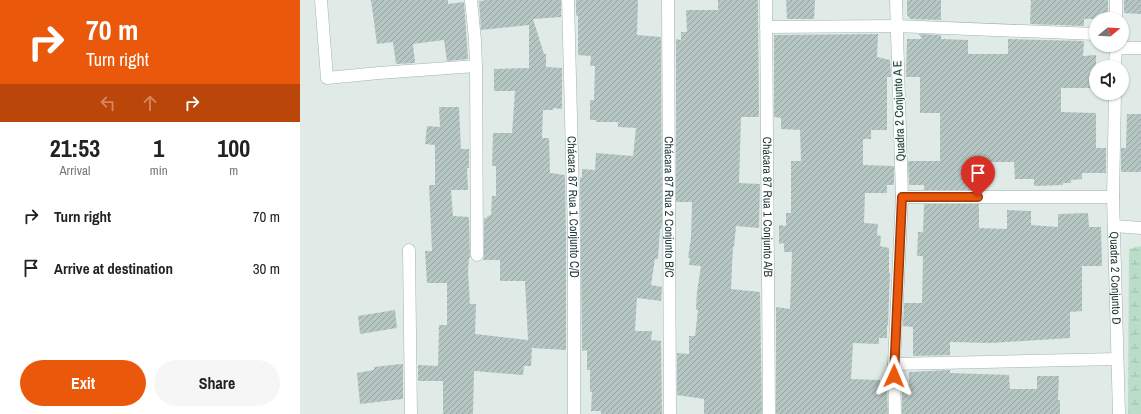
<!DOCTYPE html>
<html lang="en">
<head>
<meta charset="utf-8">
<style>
  :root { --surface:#fff; --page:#f6f6f6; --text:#222; --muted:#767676; --accent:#ea580c }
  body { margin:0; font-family:"Archivo Narrow",sans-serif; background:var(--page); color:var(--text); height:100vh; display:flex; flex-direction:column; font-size:15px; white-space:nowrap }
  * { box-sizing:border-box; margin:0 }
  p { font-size:13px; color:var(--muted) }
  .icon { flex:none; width:22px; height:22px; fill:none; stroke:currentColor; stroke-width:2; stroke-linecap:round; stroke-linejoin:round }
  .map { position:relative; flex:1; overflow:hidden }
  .panel { display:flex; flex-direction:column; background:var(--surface); width:300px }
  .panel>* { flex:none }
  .top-card { background:#ea580c; color:#fff; overflow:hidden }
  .needle { width:26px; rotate:72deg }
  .fabs { position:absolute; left:789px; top:12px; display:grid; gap:8px }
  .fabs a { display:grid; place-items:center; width:40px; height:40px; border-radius:50%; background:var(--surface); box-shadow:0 1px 3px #0004; font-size:20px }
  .pin { position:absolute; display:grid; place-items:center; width:34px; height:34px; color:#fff; margin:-41px -17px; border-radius:50% 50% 50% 0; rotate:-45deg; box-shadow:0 0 4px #0007 }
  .pin .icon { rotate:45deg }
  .me { position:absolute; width:44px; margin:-22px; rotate:1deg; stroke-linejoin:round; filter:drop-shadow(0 0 3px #0008) }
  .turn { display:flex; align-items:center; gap:14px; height:84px; padding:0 20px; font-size:18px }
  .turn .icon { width:52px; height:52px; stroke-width:2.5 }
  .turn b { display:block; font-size:28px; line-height:34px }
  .lanes { display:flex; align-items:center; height:38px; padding:0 20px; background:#0003; justify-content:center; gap:20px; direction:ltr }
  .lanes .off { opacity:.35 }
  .eta { display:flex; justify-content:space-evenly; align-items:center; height:68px; text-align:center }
  .eta b { font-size:24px; font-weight:700; line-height:28px }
  .button { display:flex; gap:8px; margin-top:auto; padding:8px 20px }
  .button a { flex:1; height:46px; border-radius:24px; background:var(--accent); color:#fff; font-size:16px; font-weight:700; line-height:46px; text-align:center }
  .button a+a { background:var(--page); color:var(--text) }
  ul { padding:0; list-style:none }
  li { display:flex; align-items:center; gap:12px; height:52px; padding:0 20px }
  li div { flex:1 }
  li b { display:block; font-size:15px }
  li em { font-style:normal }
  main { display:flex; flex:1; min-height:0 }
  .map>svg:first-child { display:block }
  .wetland { fill:url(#wetland-marsh) }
  .building { fill:url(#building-hatch) }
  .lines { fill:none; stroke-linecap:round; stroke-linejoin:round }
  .minor-casing { stroke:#a3b3b0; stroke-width:13 }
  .minor { stroke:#fff; stroke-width:12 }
  .route-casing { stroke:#983908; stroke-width:10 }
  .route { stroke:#ea580c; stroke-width:7 }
  .labels { text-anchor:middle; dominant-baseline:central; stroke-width:3; stroke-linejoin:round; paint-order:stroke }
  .street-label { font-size:12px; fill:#213c39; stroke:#f1f8f6 }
</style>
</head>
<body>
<main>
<section class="panel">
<div class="top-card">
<div class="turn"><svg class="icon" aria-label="right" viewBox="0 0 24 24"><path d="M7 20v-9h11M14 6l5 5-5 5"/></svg><div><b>70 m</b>Turn right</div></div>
<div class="lanes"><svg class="icon off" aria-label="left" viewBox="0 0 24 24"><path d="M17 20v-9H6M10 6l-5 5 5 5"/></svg><svg class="icon off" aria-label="ahead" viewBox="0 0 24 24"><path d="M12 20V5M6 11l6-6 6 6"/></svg><svg class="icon" aria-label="right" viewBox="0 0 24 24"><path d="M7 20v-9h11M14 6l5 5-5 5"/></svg></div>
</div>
<div class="eta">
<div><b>21:53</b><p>Arrival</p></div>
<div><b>1</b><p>min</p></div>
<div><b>100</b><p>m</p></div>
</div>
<ul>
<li><svg class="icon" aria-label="right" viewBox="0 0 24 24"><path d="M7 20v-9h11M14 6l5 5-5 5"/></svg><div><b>Turn right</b></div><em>70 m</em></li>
<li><svg class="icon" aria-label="arrive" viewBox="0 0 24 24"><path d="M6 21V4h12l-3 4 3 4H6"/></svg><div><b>Arrive at destination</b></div><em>30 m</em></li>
</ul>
<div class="button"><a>Exit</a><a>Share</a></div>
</section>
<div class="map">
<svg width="841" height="414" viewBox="0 0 841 414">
  <defs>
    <pattern id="wetland-marsh" width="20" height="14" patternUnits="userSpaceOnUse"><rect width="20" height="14" fill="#b9ddc9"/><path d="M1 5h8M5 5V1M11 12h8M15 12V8" fill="none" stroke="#9fbfad"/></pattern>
    <pattern id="building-hatch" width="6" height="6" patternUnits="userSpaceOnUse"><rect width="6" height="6" fill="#b6c6c2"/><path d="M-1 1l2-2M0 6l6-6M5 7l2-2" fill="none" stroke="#94a29f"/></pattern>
  </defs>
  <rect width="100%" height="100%" fill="#e0ebe8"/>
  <path class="wetland" d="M841 246V414H828L829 249Z"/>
  <g class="building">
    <path d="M71 0H148V4L164 2 168 59 147 61 144 40 113 44 115 63 96 64 93 42 77 44Z"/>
    <path d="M187 0H261V17L233 19 244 54H246V67L262 68V109L253 108V110H243L242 138H249L250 173 265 175 266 234V350L232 348 231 366H224L223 375 174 371 173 414H143V381H118V365L138 366 139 325H147V283H127L125 251H132L129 185H135V145L125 144 127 126 140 127 139 107H159L161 149H169V168H167L168 190H151L153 216 169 217 170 258H169L168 272 170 304H176L175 334 228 340 225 281H200V260H183L184 255V218H187V216L191 215 192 196H196V166H192L193 133H212L215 91H194V69L229 68V25L181 30 179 1Z"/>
    <path d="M276 0H338L337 35 361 37 362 223 361 229H360L358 259H355L351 285 362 287 361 301 337 298 335 331H352L351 340 361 341 362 414H301V411H291L292 392H290V370H287V350L282 351 280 177 282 178V169L295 170 296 153 333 156 336 128 318 127V122H296V120H290V100H294L295 66H290L291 56 278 55V15L276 16Z"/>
    <path d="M418 0H458L459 117H441L439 183 460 184 459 228 436 226 434 247H433L431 289 460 292 462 414H404V399L377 395V353L389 354V336H395L398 310H396L397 292 401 266 389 265 390 258H388L391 238 392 202H376V39L381 40V32H387L386 10H418Z"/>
    <path d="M486 0H515L514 19H487Z"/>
    <path d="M607 0H641V20L610 19 607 15Z"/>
    <path d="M731 0H808V19H784V26L730 24Z"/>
    <path d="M824 0H841V14L824 13Z"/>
    <path d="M578 34 577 57 590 60 591 77H587V130H571V139H563V165L594 166V185H587V193H565L564 223 578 224 577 235 581 236 580 246 589 248V273H590L588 325H587V338H579V344L553 343 551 379 580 380V383H587L588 414H476V307L490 309 492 252H484V243L479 244V225L486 226V213H491V161H501L500 130 481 129V118L474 117V35Z"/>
    <path d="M619 34 641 35V39L668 40V54H708V39L784 41 783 56 796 55V88H761V112L796 113V148H806V173H782V179L771 180V183H763V185L734 186V179H715L714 162H682V186H678V190H624V185H609L608 161H640V113H620V77H606L607 39H622Z"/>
    <path d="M827 114H841V172H821V148H826Z"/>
    <path d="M624 204H679V228L707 229V210L731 211V225L758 227V214L788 213 789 227H801L802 266H782V311L770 312V338L690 343 650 342V355L613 356V327L603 326 604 303H622L623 256H617L618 232H623Z"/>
    <path d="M95 310 97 328 60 334 58 316Z"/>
    <path d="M101 364H103V399L60 404 57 373 74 370V367Z"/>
    <path d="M650 370V373L709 375 710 389H737V376H759L758 400H760V414H602V384H609V372Z"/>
  </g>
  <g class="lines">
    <defs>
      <g id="minor">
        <path d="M21 0 27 78 79 73 176 66"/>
        <path d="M171 0 175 40 176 66 177 255"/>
        <path id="s1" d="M268 0 274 234V414"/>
        <path id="s2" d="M368 0 370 414"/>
        <path id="s3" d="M466 0 469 414"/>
        <path d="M816 19V0"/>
        <path d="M466 27 596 26 796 34"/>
        <path d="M816 48H841"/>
        <path d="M815 67 816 45"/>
        <path id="s4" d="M815 93 813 197 819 414"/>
        <path d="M602 197H813"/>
        <path d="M814 226 841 228"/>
        <path d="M109 250 111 414"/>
        <path d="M594 364 817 359"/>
        <path d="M595 414 594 364 602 197 596 0"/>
      </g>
    </defs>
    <use href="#minor" class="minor-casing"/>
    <use href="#minor" class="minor"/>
  </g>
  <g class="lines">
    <defs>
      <path id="route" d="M594 376 602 197H678"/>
    </defs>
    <use href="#route" class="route-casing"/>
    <use href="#route" class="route"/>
  </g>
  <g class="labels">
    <g class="street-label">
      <text transform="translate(599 111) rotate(-92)">Quadra 2 Conjunto A E</text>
      <text stroke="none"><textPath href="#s1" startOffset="207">Chácara 87 Rua 1 Conjunto C/D</textPath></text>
      <text stroke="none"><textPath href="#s2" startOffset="207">Chácara 87 Rua 2 Conjunto B/C</textPath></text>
      <text stroke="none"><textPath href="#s3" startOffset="207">Chácara 87 Rua 1 Conjunto A/B</textPath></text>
      <text stroke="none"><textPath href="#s4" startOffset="185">Quadra 2 Conjunto D</textPath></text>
    </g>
  </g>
</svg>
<div class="fabs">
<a><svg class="needle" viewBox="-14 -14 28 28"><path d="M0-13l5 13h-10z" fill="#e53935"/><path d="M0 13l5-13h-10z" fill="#767676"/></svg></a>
<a><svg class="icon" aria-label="sound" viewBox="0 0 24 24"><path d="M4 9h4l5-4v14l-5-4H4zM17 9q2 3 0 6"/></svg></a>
</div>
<div class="pin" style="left:678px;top:197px;background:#d93025"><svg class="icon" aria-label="arrive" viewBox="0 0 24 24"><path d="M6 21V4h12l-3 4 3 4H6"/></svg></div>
<svg class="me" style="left:594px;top:376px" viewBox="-20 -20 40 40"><path d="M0-17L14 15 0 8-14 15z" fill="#ea580c" stroke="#fff" stroke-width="4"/></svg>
</div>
</main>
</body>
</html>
